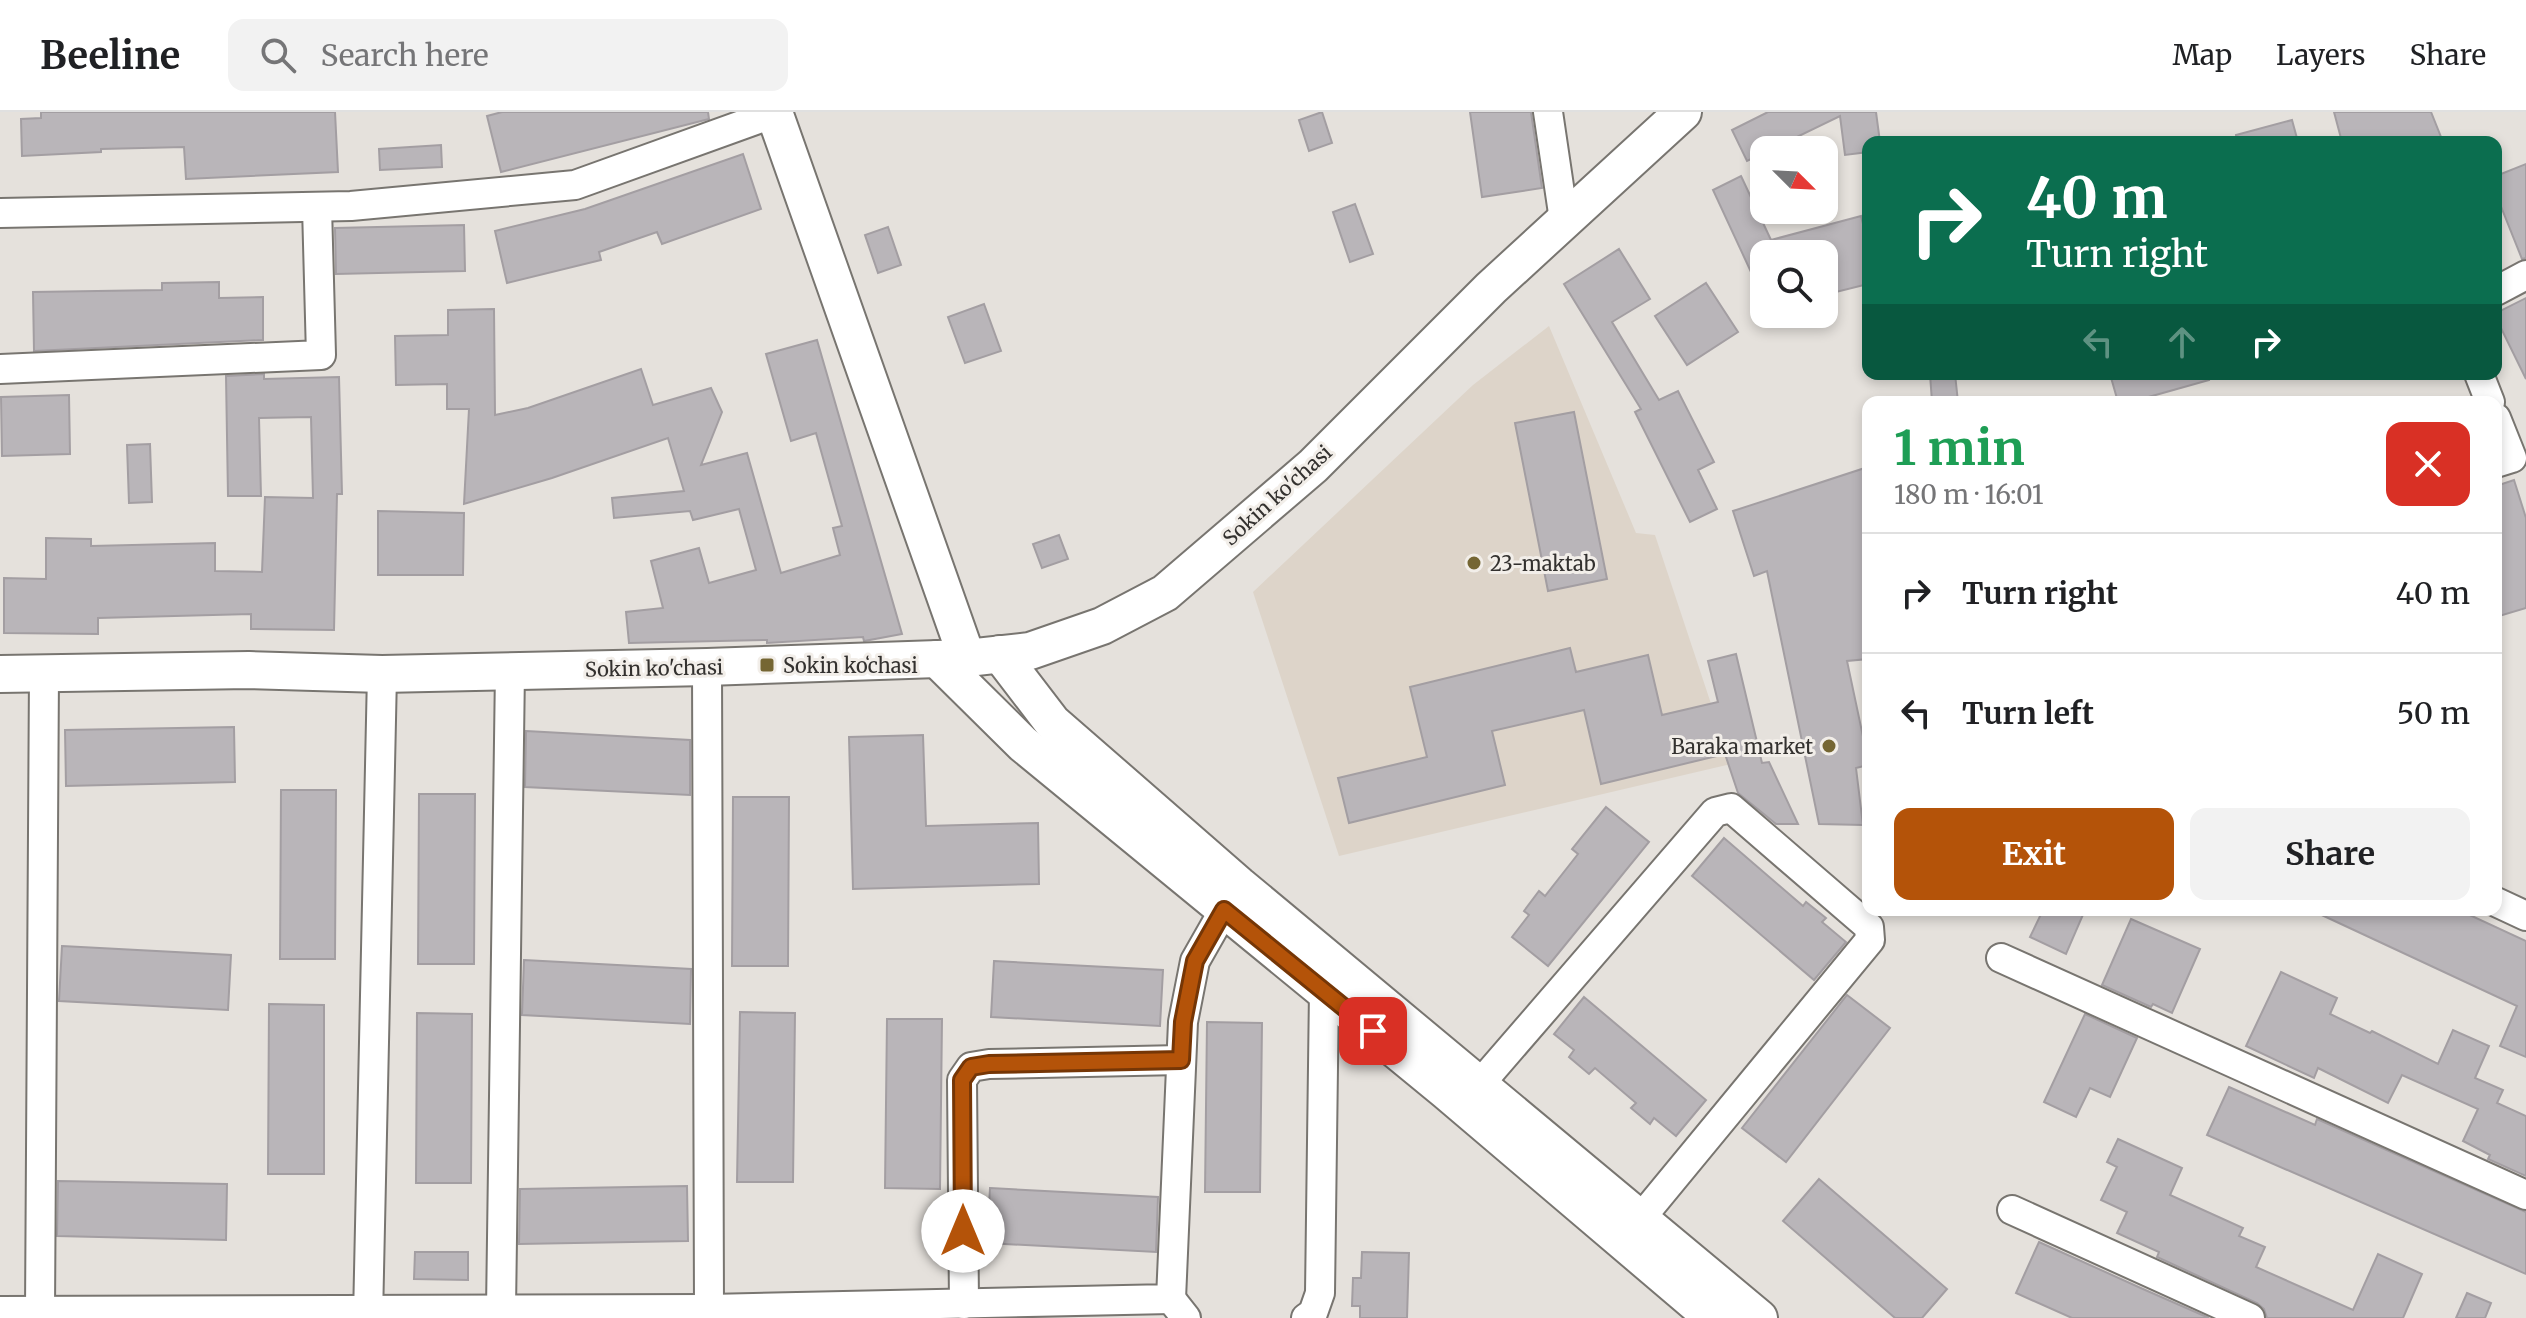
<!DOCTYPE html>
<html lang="en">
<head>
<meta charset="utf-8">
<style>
  :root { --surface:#fff; --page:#f2f2f2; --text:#202124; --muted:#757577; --line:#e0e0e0; --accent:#b45309 }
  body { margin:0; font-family:Merriweather,serif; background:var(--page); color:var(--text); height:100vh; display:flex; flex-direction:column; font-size:30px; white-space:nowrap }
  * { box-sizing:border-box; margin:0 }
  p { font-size:26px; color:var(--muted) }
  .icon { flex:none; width:44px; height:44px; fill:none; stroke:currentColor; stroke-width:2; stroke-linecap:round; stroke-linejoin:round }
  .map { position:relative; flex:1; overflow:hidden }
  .sheet { position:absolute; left:1862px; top:284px; width:640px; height:520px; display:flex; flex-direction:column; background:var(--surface); border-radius:16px; box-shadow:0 4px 12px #0003 }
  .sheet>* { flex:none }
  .hud { position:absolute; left:1862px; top:24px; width:640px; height:244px; border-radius:16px; box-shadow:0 4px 12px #0003; background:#0b6e4f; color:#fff; overflow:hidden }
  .needle { width:52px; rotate:114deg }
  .controls { position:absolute; left:1750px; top:24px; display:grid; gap:16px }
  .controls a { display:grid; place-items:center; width:88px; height:88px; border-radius:16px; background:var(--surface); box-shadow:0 4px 12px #0003; font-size:40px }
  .pin { position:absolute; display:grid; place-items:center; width:68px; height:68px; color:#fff; margin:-34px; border-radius:16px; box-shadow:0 4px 12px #0006 }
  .me { position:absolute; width:88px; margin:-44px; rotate:0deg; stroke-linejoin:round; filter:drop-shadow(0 0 6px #0008) }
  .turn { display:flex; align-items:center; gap:28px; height:168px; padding:0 32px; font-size:36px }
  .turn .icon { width:104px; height:104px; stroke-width:2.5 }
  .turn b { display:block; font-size:56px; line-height:68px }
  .lanes { display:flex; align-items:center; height:76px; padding:0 32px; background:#0003; justify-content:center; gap:40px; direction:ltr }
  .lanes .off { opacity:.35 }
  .round { display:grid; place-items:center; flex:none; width:84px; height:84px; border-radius:16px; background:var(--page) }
  .head { display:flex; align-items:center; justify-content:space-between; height:136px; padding:0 32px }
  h1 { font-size:48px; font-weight:700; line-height:60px; color:#1e9e55 }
  .cta { display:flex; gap:16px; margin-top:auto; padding:16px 32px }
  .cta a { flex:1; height:92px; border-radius:16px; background:var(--accent); color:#fff; font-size:32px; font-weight:700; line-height:92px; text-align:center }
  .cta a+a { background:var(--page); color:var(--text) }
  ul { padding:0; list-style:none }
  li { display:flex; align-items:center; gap:24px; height:120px; padding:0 32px; border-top:2px solid var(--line) }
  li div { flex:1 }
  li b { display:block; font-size:30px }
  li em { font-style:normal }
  header { display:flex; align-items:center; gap:48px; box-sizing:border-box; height:112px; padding:0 40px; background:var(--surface); border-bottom:2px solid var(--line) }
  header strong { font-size:38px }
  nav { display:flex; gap:44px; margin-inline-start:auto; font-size:28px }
  .search { width:560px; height:72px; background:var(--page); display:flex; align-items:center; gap:20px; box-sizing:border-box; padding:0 28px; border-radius:16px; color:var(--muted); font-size:30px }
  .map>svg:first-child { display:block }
  .built { fill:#ddd4c9 }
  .building { fill:#b9b5b9; stroke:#a39ea2; stroke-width:2 }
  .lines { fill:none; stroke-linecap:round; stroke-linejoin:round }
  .minor-casing { stroke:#787570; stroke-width:32 }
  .tertiary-casing { stroke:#787570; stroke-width:40 }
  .minor { stroke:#fff; stroke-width:28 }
  .tertiary { stroke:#fff; stroke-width:36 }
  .route-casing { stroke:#753606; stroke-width:20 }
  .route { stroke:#b45309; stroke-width:14 }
  .poi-dot { fill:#756633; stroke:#f2eee9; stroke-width:3 }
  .labels { text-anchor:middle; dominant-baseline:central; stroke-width:6; stroke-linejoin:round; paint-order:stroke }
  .street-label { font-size:20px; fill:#33312f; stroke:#f2eee9 }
  .poi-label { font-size:20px; fill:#33312f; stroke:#f2eee9; text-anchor:start }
</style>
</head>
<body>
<header>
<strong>Beeline</strong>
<div class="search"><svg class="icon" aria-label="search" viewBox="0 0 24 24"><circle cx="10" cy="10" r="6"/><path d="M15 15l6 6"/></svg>Search here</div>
<nav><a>Map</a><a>Layers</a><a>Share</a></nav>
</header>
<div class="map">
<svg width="2526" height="1206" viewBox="0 0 2526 1206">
  <rect width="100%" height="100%" fill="#e5e1dc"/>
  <path class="built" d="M1549 214 1636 421 1655 423 1731 652 1339 744 1253 480 1473 273Z"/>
  <g class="building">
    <path d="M41 0H335L338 60 186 67 184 35 101 37V40L22 44 21 7 41 6Z"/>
    <path d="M502 0H708L709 7 501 60 487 4Z"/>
    <path d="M1322 0 1332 31 1309 39 1299 8Z"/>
    <path d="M1470 0H1531L1542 76 1482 85Z"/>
    <path d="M1768 0H1876L1880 30H1868V40L1845 43 1840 4 1770 38H1764V41L1747 49 1732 18Z"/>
    <path d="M2334 0H2431L2443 30H2342Z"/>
    <path d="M2292 8 2298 30H2237L2236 23Z"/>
    <path d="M441 33 442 55 380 58 379 37Z"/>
    <path d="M743 42 761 97 662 132 657 120 599 140 601 148 507 171 495 119 585 97Z"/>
    <path d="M2526 52V146L2522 147 2496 82V64Z"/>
    <path d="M1741 64 1771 128 1861 104 1868 132V172L1824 183V142H1764V188L1713 78Z"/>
    <path d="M1355 92 1373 142 1350 150 1333 100Z"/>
    <path d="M464 113 465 159 336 162 335 116Z"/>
    <path d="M888 115 901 153 878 161 865 123Z"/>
    <path d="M1619 137 1650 187 1612 210 1659 288 1678 279 1714 350 1698 358 1717 397 1690 410 1635 300 1641 297 1564 172Z"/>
    <path d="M219 170V186L263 185V228L34 239 33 180 162 178V171Z"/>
    <path d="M1706 171 1738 220 1687 253 1655 204Z"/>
    <path d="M2526 186V267L2496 206V201Z"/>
    <path d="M984 192 1001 239 965 251 948 205Z"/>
    <path d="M494 197 495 303 528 296 641 257 653 293 711 276 722 300 701 353 747 341 781 461 840 443 833 416 842 414 816 321 791 329 766 242 817 228 902 522 864 529 863 525 767 531V528L629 531 626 500 663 496 651 449 699 436 709 471 756 458 739 397 693 408 690 399 614 406 612 386 684 379 668 326 552 366 464 392 469 297H447V272L396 273 395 224 448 223V198Z"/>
    <path d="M264 262V267L339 265 342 382H337L334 518 251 517V502L98 506V522L4 521V466L46 467V426L91 427V434L215 431V459L262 460 265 385 313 386 311 305 259 306 261 384H228L226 264Z"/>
    <path d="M1930 262H1955L1958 290H1932Z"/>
    <path d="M2110 262H2208L2209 268 2145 286 2146 290H2118Z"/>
    <path d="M69 283 70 342 2 344 1 285Z"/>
    <path d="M1574 300 1607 467 1548 479 1515 311Z"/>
    <path d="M150 332 152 390 129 391 127 333Z"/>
    <path d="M1868 355V547L1847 549 1868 648V653L1856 656 1863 713 1819 712 1767 459 1754 464 1733 399Z"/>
    <path d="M2514 368 2526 406V496L2496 505V374Z"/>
    <path d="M378 399 464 401 463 463H378Z"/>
    <path d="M1059 423 1068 447 1042 456 1033 432Z"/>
    <path d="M1570 536 1576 560 1648 543 1662 603 1718 590 1708 549 1736 542 1762 651 1769 650 1798 712H1776L1738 681 1725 642 1601 672 1584 598 1492 619 1505 673 1349 711 1338 666 1427 645 1410 575Z"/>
    <path d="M234 615 235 670 66 674 65 618Z"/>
    <path d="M526 619 690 628V683L525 675Z"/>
    <path d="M923 623 926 714 1038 711 1039 772 853 777 849 625Z"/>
    <path d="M281 678H336L335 847H280Z"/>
    <path d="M419 682H475L474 852H418Z"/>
    <path d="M733 685H789L788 854H732Z"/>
    <path d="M1606 695 1649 730 1548 854 1512 825 1529 803 1524 799 1539 779 1545 784 1578 742 1572 737Z"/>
    <path d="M1724 726 1803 794 1806 790 1826 806 1822 810 1846 830 1814 868 1692 764Z"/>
    <path d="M2043 798H2085L2066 842 2030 825Z"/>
    <path d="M2311 798H2459L2526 829V945L2500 934 2517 894Z"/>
    <path d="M2131 807 2200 837 2172 901 2153 892 2151 895 2102 873Z"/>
    <path d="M62 834 231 843 228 898 59 889Z"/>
    <path d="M524 848 691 857 690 912 522 903Z"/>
    <path d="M994 849 1163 858 1160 914 991 905Z"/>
    <path d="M2281 860 2337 886 2330 902 2370 921 2372 919 2438 952 2453 918 2489 934 2475 966 2503 978 2497 991 2526 1004V1064L2488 1047 2490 1043 2463 1029 2478 997 2402 963 2388 991 2318 956 2314 966 2246 934Z"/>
    <path d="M1847 883 1890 916 1786 1050 1742 1016Z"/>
    <path d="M1584 885 1706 988 1676 1024 1654 1006 1650 1012 1631 996 1636 991 1595 956 1589 962 1569 945 1574 938 1554 922Z"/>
    <path d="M269 892 324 893V1062H268Z"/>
    <path d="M740 900 795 901 793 1070H737Z"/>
    <path d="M417 901 472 902 471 1071H416Z"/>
    <path d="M2085 902 2137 926 2110 985 2090 976 2076 1005 2044 990Z"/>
    <path d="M887 907H942L940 1077 885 1076Z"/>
    <path d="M1207 910 1262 911 1260 1080H1205Z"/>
    <path d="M2229 975 2315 1013 2317 1007 2526 1100V1162L2207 1023Z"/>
    <path d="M2118 1027 2182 1056 2170 1083 2243 1116 2239 1124 2265 1135 2256 1155 2353 1198 2378 1142 2422 1162 2403 1206H2267L2264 1197 2257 1191 2157 1145 2159 1140 2117 1121 2127 1100 2101 1088 2117 1055 2107 1050Z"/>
    <path d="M1819 1067 1947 1177 1922 1206H1895L1783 1109Z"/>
    <path d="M58 1069 227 1072 226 1128 57 1124Z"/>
    <path d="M687 1074 688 1129 519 1132 520 1077Z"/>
    <path d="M990 1076 1158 1085 1156 1140 987 1131Z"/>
    <path d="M2039 1130 2143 1177 2209 1206H2072L2016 1181Z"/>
    <path d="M415 1140H468V1168L414 1167Z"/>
    <path d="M1362 1140 1409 1141 1407 1206H1360V1194H1352L1353 1166H1361Z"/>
    <path d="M2467 1181 2491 1191 2485 1206H2456Z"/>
  </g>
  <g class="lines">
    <defs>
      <g id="minor">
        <path d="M1548 0 1564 108"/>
        <path d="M0 101 351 94 575 73 775 1"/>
        <path d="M2496 179 2526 163"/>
        <path d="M0 257 321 243 317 95"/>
        <path d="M2479 262 2490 290"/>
        <path d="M2496 306 2512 346 2496 351"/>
        <path d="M707 555 709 1197"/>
        <path d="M2496 790 2526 804"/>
        <path d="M2001 846 2526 1083"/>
        <path d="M1479 973 1715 700 1731 696 1869 815 1870 828 1640 1107"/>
        <path d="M2012 1098 2250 1206"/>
        <path d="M1171 1187 1186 1206"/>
        <path d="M964 1192 962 968 971 955 989 952 1181 948"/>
        <path d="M501 1197 510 558"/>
        <path d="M0 1199 709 1197 1171 1187 1183 910 1195 849 1224 798"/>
        <path d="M40 1199 44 561"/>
        <path d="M368 1206 382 562"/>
        <path d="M1306 1206 1313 1201 1320 1181 1324 879"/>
      </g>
      <g id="tertiary">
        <path d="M774 0 967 546"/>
        <path d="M1000 542 1052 610 1239 773 1759 1206"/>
        <path d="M937 547 1023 632 1446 979 1713 1206"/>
        <path d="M0 562 249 558 382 562 707 555 967 546 1030 539 1102 514 1165 481 1313 354 1491 176 1683 0"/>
      </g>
    </defs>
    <use href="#minor" class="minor-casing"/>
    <use href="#tertiary" class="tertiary-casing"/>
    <use href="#minor" class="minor"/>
    <use href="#tertiary" class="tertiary"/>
  </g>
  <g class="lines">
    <defs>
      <path id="route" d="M963 1119 962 968 971 955 989 952 1181 948 1183 910 1195 849 1224 798 1373 919"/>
    </defs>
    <use href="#route" class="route-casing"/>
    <use href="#route" class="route"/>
  </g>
  <g class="poi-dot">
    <circle cx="1474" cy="451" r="8"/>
    <rect x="759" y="545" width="16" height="16" rx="4"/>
    <circle cx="1829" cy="634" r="8"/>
  </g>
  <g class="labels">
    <g class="street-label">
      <text transform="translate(1277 383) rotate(-42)">Sokin ko'chasi</text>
      <text transform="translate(654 556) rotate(-1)">Sokin ko'chasi</text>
    </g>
    <g class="poi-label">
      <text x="1490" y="451">23-maktab</text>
      <text x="783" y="553">Sokin koʻchasi</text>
      <text x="1813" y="634" text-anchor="end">Baraka market</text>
    </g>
  </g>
</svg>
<div class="controls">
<a><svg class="needle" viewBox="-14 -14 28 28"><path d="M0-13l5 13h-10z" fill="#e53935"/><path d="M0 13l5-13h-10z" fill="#757577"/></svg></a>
<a><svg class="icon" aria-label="search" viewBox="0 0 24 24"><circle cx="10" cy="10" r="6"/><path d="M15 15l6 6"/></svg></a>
</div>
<div class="pin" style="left:1373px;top:919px;background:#d93025"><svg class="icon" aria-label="arrive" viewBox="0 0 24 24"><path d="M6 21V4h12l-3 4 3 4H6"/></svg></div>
<svg class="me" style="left:963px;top:1119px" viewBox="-20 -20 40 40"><circle r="19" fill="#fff"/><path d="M0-13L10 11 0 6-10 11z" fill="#b45309"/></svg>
<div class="hud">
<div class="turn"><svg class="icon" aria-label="right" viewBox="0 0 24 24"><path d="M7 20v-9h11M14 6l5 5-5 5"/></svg><div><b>40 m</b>Turn right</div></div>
<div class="lanes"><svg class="icon off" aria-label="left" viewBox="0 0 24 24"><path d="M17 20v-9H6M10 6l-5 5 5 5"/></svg><svg class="icon off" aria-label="ahead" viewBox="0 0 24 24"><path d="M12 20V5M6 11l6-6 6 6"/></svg><svg class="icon" aria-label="right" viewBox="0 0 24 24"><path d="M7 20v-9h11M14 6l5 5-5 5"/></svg></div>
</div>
<section class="sheet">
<div class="head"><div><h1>1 min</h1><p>180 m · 16:01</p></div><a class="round" style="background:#d93025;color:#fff"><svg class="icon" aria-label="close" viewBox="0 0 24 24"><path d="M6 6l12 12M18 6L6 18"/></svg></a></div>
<ul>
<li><svg class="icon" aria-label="right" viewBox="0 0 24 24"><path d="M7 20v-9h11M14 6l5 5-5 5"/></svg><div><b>Turn right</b></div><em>40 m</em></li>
<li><svg class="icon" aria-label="left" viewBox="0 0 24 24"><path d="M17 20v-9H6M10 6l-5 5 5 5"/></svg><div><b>Turn left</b></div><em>50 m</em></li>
</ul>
<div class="cta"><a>Exit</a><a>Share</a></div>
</section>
</div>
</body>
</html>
